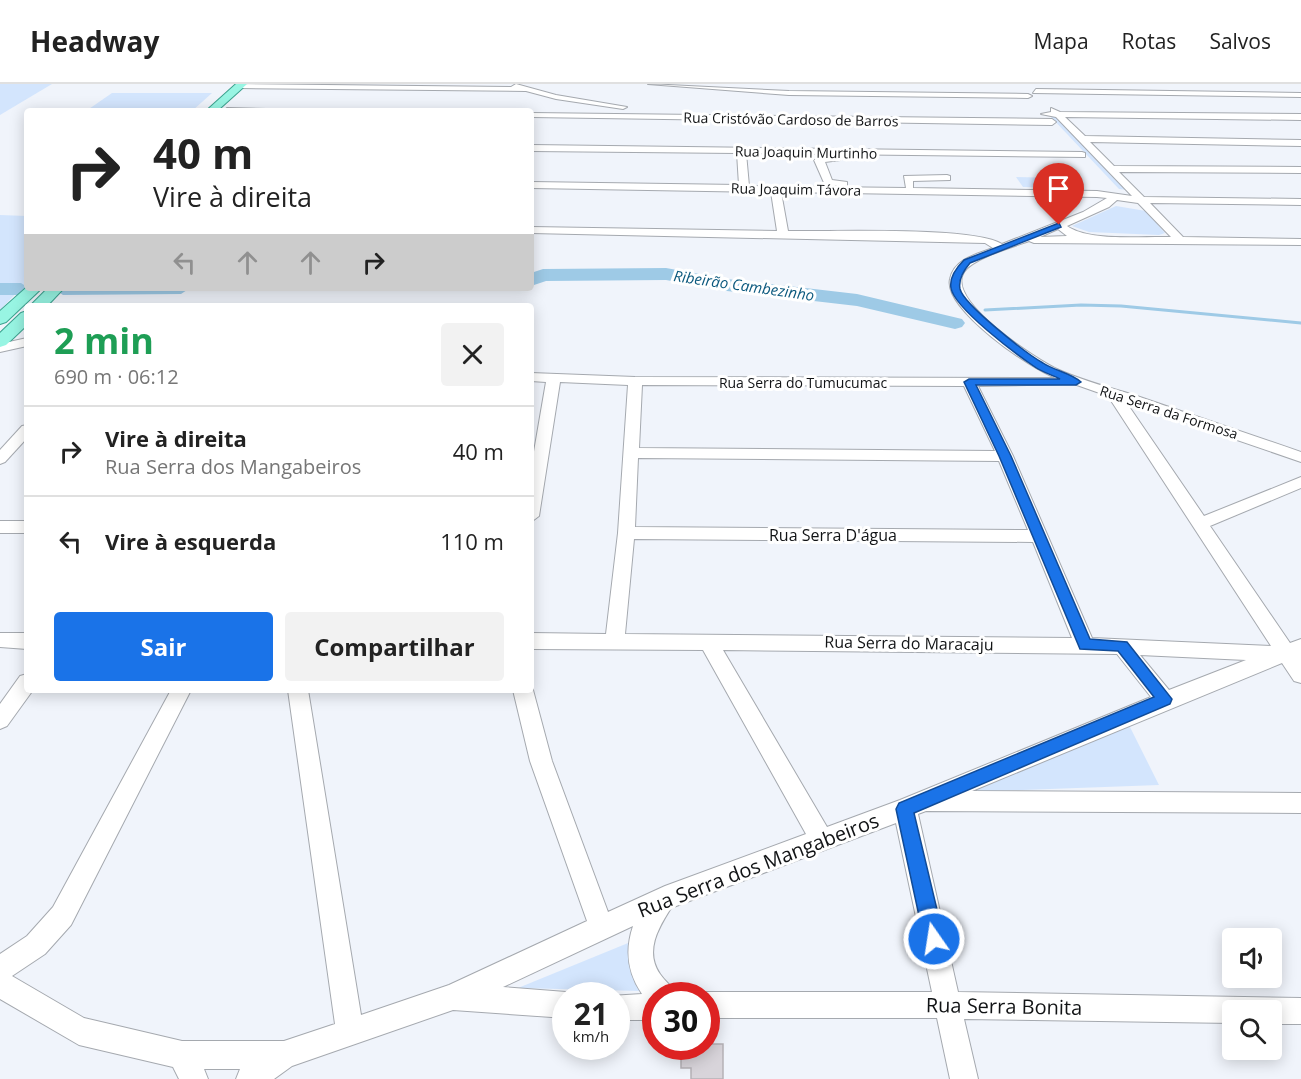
<!DOCTYPE html>
<html lang="pt">
<head>
<meta charset="utf-8">
<style>
  :root { --surface:#fff; --page:#f2f2f2; --text:#222; --muted:#767676; --line:#e0e0e0; --accent:#1a73e8 }
  body { margin:0; font-family:"Open Sans",sans-serif; background:var(--page); color:var(--text); height:100vh; display:flex; flex-direction:column; font-size:22px; white-space:nowrap }
  * { box-sizing:border-box; margin:0 }
  p { font-size:20px; color:var(--muted) }
  .icon { flex:none; width:33px; height:33px; fill:none; stroke:currentColor; stroke-width:2; stroke-linecap:round; stroke-linejoin:round }
  .map { position:relative; flex:1; overflow:hidden }
  .drawer { position:absolute; left:24px; top:219px; width:510px; height:390px; display:flex; flex-direction:column; background:var(--surface); border-radius:6px; box-shadow:0 3px 15px #0003 }
  .drawer>* { flex:none }
  .top-card { position:absolute; left:24px; top:24px; width:510px; height:183px; border-radius:6px; box-shadow:0 3px 15px #0003; background:#fff; color:var(--text); overflow:hidden }
  .buttons { position:absolute; left:1222px; top:844px; display:grid; gap:12px }
  .buttons a { display:grid; place-items:center; width:60px; height:60px; border-radius:6px; background:var(--surface); box-shadow:0 3px 15px #0003; font-size:30px }
  .speed { position:absolute; left:552px; top:898px; display:flex; gap:12px; font-size:30px; font-weight:700; text-align:center }
  .speed>* { display:grid; place-content:center; width:78px; height:78px; border-radius:50%; background:var(--surface); box-shadow:0 3px 15px #0003; line-height:1 }
  .speed small { font-size:15px; font-weight:400 }
  .speed .limit { border:9px solid #d22; background:#fff; color:#111 }
  .pin { position:absolute; display:grid; place-items:center; width:51px; height:51px; color:#fff; margin:-62px -26px; border-radius:50% 50% 50% 0; rotate:-45deg; box-shadow:0 0 6px #0007 }
  .pin .icon { rotate:45deg }
  .me { position:absolute; width:66px; margin:-33px; rotate:347deg; stroke-linejoin:round; filter:drop-shadow(0 0 4px #0008) }
  .turn { display:flex; align-items:center; gap:21px; height:126px; padding:0 30px; font-size:27px }
  .turn .icon { width:78px; height:78px; stroke-width:2.5 }
  .turn b { display:block; font-size:42px; line-height:51px }
  .lanes { display:flex; align-items:center; height:57px; padding:0 30px; background:#0003; justify-content:center; gap:30px; direction:ltr }
  .lanes .off { opacity:.35 }
  .round { display:grid; place-items:center; flex:none; width:63px; height:63px; border-radius:6px; background:var(--page) }
  .headline { display:flex; align-items:center; justify-content:space-between; height:102px; padding:0 30px }
  h1 { font-size:36px; font-weight:700; line-height:45px; color:#1e9e55 }
  .cta { display:flex; gap:12px; margin-top:auto; padding:12px 30px }
  .cta a { flex:1; height:69px; border-radius:6px; background:var(--accent); color:#fff; font-size:24px; font-weight:700; line-height:69px; text-align:center }
  .cta a+a { background:var(--page); color:var(--text) }
  ul { padding:0; list-style:none }
  li { display:flex; align-items:center; gap:18px; height:90px; padding:0 30px; border-top:2px solid var(--line) }
  li div { flex:1 }
  li b { display:block; font-size:22px }
  li em { font-style:normal }
  header { display:flex; align-items:center; gap:36px; box-sizing:border-box; height:84px; padding:0 30px; background:var(--surface); border-bottom:2px solid var(--line) }
  header strong { font-size:28px }
  nav { display:flex; gap:33px; margin-inline-start:auto; font-size:21px }
  .map>svg:first-child { display:block }
  .green { fill:#d3e5fd }
  .lines { fill:none; stroke-linecap:round; stroke-linejoin:round }
  .stream { stroke:#9ecae6; stroke-width:3 }
  .river { fill:#9ecae6; fill-rule:evenodd }
  .building { fill:#d8d4da; stroke:#b5b1b7; stroke-width:1.5 }
  .minor-casing { stroke:#a5a9af; stroke-width:2 }
  .major-casing { stroke:#3da28f; stroke-width:2 }
  .minor { fill:#fff; fill-rule:evenodd }
  .major { fill:#98f5e3; fill-rule:evenodd }
  .route { fill:#1a73e8; stroke:#114b97; stroke-width:1.5 }
  .labels { text-anchor:middle; dominant-baseline:central; stroke-width:6; stroke-linejoin:round; paint-order:stroke }
  .far-street-label { font-size:14px; fill:#111315; stroke:#fff }
  .far-water-label { font-size:15px; font-style:italic; fill:#0c597e; stroke:#fff }
  .street-label { font-size:16px; fill:#111315; stroke:#fff }
  .near-street-label { font-size:20px; fill:#111315; stroke:#fff }
</style>
</head>
<body>
<header>
<strong>Headway</strong>
<nav><a>Mapa</a><a>Rotas</a><a>Salvos</a></nav>
</header>
<div class="map">
<svg width="1301" height="995" viewBox="0 0 1301 995">
  <rect width="100%" height="100%" fill="#f0f4fb"/>
  <g class="green">
    <path d="M0 0H52L0 31Z"/>
    <path d="M112 9H212L192 27H86Z"/>
    <path d="M1051 33H1058L1127 106 1119 105Z"/>
    <path d="M1016 93 1063 94 1071 104 1023 103Z"/>
    <path d="M1116 122 1146 127 1165 149 1159 151 1089 148 1072 142Z"/>
    <path d="M0 131 27 132V198L0 226Z"/>
    <path d="M1129 641 1159 701 966 708Z"/>
    <path d="M633 857 640 907 518 904Z"/>
  </g>
  <g class="lines">
    <path class="stream" d="M985 226 1081 221 1121 222 1301 239"/>
    <g class="river">
      <path d="M666 184 727 195 857 210 962 235 965 239 962 243 955 245 857 222 727 207 666 196 546 197 531 202V189L543 185Z"/>
      <path d="M0 199H21L30 205 21 211H0Z"/>
      <path d="M190 204 181 210 63 211 54 205Z"/>
    </g>
  </g>
  <path class="building" d="M706 960H723V995H691V984H681V963H706Z"/>
  <g class="lines">
    <defs>
      <g id="minor">
        <path d="M240 0 511 3 516 0 556 11 627 23 623 25 556 15 526 7 241 4 237 2Z"/>
        <path d="M648 0 789 7 1028 10 1032 12 1028 14 789 11Z"/>
        <path d="M1036 5 1301 9V13L1033 9Z"/>
        <path d="M227 24 266 25 270 27H224Z"/>
        <path d="M1051 24 1060 28 1301 30V36L1065 33 1085 52 1301 56V62L1090 58 1114 82 1301 83V89L1119 88 1144 113 1301 115V121L1150 119 1183 153 1301 155V161L1034 159 1029 157C1013 163 973 174 964 188 945 217 1037 276 1059 286 1084 297 1111 304 1137 312 1192 331 1246 349 1301 368V378L1126 318 1204 432 1301 393V404L1210 442 1290 559 1301 555V599L1294 597 1282 579 972 707 1301 709V729L926 727 918 730 958 908 1301 914V940H1272V927H1233V939L964 935 978 995H950L937 934H706V912H696L706 908H932L896 739 671 824C659 843 644 867 660 890 666 899 673 902 677 912H656V936H616V912H610L642 910C627 888 625 866 633 842L503 903 566 908 575 912H566V934L453 926 292 982 274 995H236L240 985H204L208 995H179L173 983 79 961 0 915V870L27 852 53 823 171 606H191L71 841 45 870 12 892 84 934 182 957H284L335 940 288 606H308L361 931 449 901 587 837 530 677 513 606H531V602L533 606 552 677 608 828 665 802 806 750 703 566 531 565V549L606 550 618 449 628 301 560 298 539 432 531 438V385L546 298 531 297V289L635 293 1056 294C1031 285 943 225 950 195 954 175 977 170 993 164L985 159 531 149V143L777 147 771 108 531 104V98L739 101 737 69 531 67V61L1082 68 1085 69V73L746 69 749 102 906 104 904 92 947 91 950 92V96L913 97V104L1097 107 1132 112 1056 33 1041 30 1051 28ZM781 108 1097 113 1107 114 1083 128 1002 160C972 142 831 148 788 147ZM1117 116 1138 119 1171 153C1142 152 1090 158 1067 142L1109 123ZM1058 145 1067 152 1040 153ZM1074 300 1108 312 1271 562 1092 554 1013 372 978 302ZM642 301 964 302 995 367 639 364ZM638 374 999 377 1028 446 635 443ZM634 455 1033 458 1072 554 625 550ZM723 566 1117 570 1151 613 900 716 827 743ZM1140 571 1246 576 1169 606Z"/>
        <path d="M531 29 1052 35 1056 38 1052 41 531 33Z"/>
        <path d="M837 71 840 72V76L825 78 832 96 847 98V102L825 101 814 76Z"/>
        <path d="M27 254V262L0 268V260Z"/>
        <path d="M27 341V354L5 378 0 380V366L22 342Z"/>
        <rect x="0" y="437" width="27" height="12"/>
        <path d="M0 549H27V565L0 563Z"/>
        <path d="M27 590V606H33L7 642 0 645V620L20 592Z"/>
      </g>
      <g id="major">
        <path d="M236 0H247L217 27H206Z"/>
        <path d="M27 203 42 204 6 238 0 240V227Z"/>
        <path d="M48 204H64L47 222H30Z"/>
        <path d="M27 227V241L6 261 0 263V249L21 229Z"/>
      </g>
    </defs>
    <use href="#minor" class="minor-casing"/>
    <use href="#major" class="major-casing"/>
    <use href="#minor" class="minor"/>
    <use href="#major" class="major"/>
  </g>
  <path class="route" d="M1059 139 1061 143 970 179C964 186 958 195 960 205 964 221 1027 270 1043 279 1055 287 1071 289 1081 298L1076 301H976L1011 372 1090 555 1127 558 1172 615 1170 620 914 729 944 855 941 862 934 865 927 862 924 855 896 725 899 719 1154 613 1118 567 1080 565 999 372 964 298 969 295H1060C1052 291 1042 288 1035 283 1017 271 954 224 951 204 949 193 957 183 964 176Z"/>
  <g class="labels">
    <g class="far-street-label">
      <text transform="translate(791 35) rotate(1)">Rua Cristóvão Cardoso de Barros</text>
      <text transform="translate(806 68) rotate(1)">Rua Joaquin Murtinho</text>
      <text transform="translate(796 105) rotate(1)">Rua Joaquim Távora</text>
      <text x="803" y="298">Rua Serra do Tumucumac</text>
      <text transform="translate(1169 328) rotate(18)">Rua Serra da Formosa</text>
    </g>
    <g class="far-water-label">
      <text transform="translate(744 201) rotate(8)">Ribeirão Cambezinho</text>
    </g>
    <g class="street-label">
      <text x="833" y="451">Rua Serra D'água</text>
      <text transform="translate(909 559) rotate(1)">Rua Serra do Maracaju</text>
    </g>
    <g class="near-street-label">
      <text transform="translate(758 781) rotate(-21)">Rua Serra dos Mangabeiros</text>
      <text transform="translate(1004 922) rotate(1)">Rua Serra Bonita</text>
    </g>
  </g>
</svg>
<div class="buttons">
<a><svg class="icon" aria-label="sound" viewBox="0 0 24 24"><path d="M4 9h4l5-4v14l-5-4H4zM17 9q2 3 0 6"/></svg></a>
<a><svg class="icon" aria-label="search" viewBox="0 0 24 24"><circle cx="10" cy="10" r="6"/><path d="M15 15l6 6"/></svg></a>
</div>
<div class="speed"><div>21<small>km/h</small></div><div class="limit">30</div></div>
<div class="pin" style="left:1059px;top:141px;background:#d93025"><svg class="icon" aria-label="arrive" viewBox="0 0 24 24"><path d="M6 21V4h12l-3 4 3 4H6"/></svg></div>
<svg class="me" style="left:934px;top:855px" viewBox="-20 -20 40 40"><circle r="17" fill="#1a73e8" stroke="#fff" stroke-width="3"/><path d="M0-11L8 9 0 5-8 9z" fill="#fff"/></svg>
<div class="top-card">
<div class="turn"><svg class="icon" aria-label="right" viewBox="0 0 24 24"><path d="M7 20v-9h11M14 6l5 5-5 5"/></svg><div><b>40 m</b>Vire à direita</div></div>
<div class="lanes"><svg class="icon off" aria-label="left" viewBox="0 0 24 24"><path d="M17 20v-9H6M10 6l-5 5 5 5"/></svg><svg class="icon off" aria-label="ahead" viewBox="0 0 24 24"><path d="M12 20V5M6 11l6-6 6 6"/></svg><svg class="icon off" aria-label="ahead" viewBox="0 0 24 24"><path d="M12 20V5M6 11l6-6 6 6"/></svg><svg class="icon" aria-label="right" viewBox="0 0 24 24"><path d="M7 20v-9h11M14 6l5 5-5 5"/></svg></div>
</div>
<section class="drawer">
<div class="headline"><div><h1>2 min</h1><p>690 m · 06:12</p></div><a class="round"><svg class="icon" aria-label="close" viewBox="0 0 24 24"><path d="M6 6l12 12M18 6L6 18"/></svg></a></div>
<ul>
<li><svg class="icon" aria-label="right" viewBox="0 0 24 24"><path d="M7 20v-9h11M14 6l5 5-5 5"/></svg><div><b>Vire à direita</b><p>Rua Serra dos Mangabeiros</p></div><em>40 m</em></li>
<li><svg class="icon" aria-label="left" viewBox="0 0 24 24"><path d="M17 20v-9H6M10 6l-5 5 5 5"/></svg><div><b>Vire à esquerda</b></div><em>110 m</em></li>
</ul>
<div class="cta"><a>Sair</a><a>Compartilhar</a></div>
</section>
</div>
</body>
</html>
